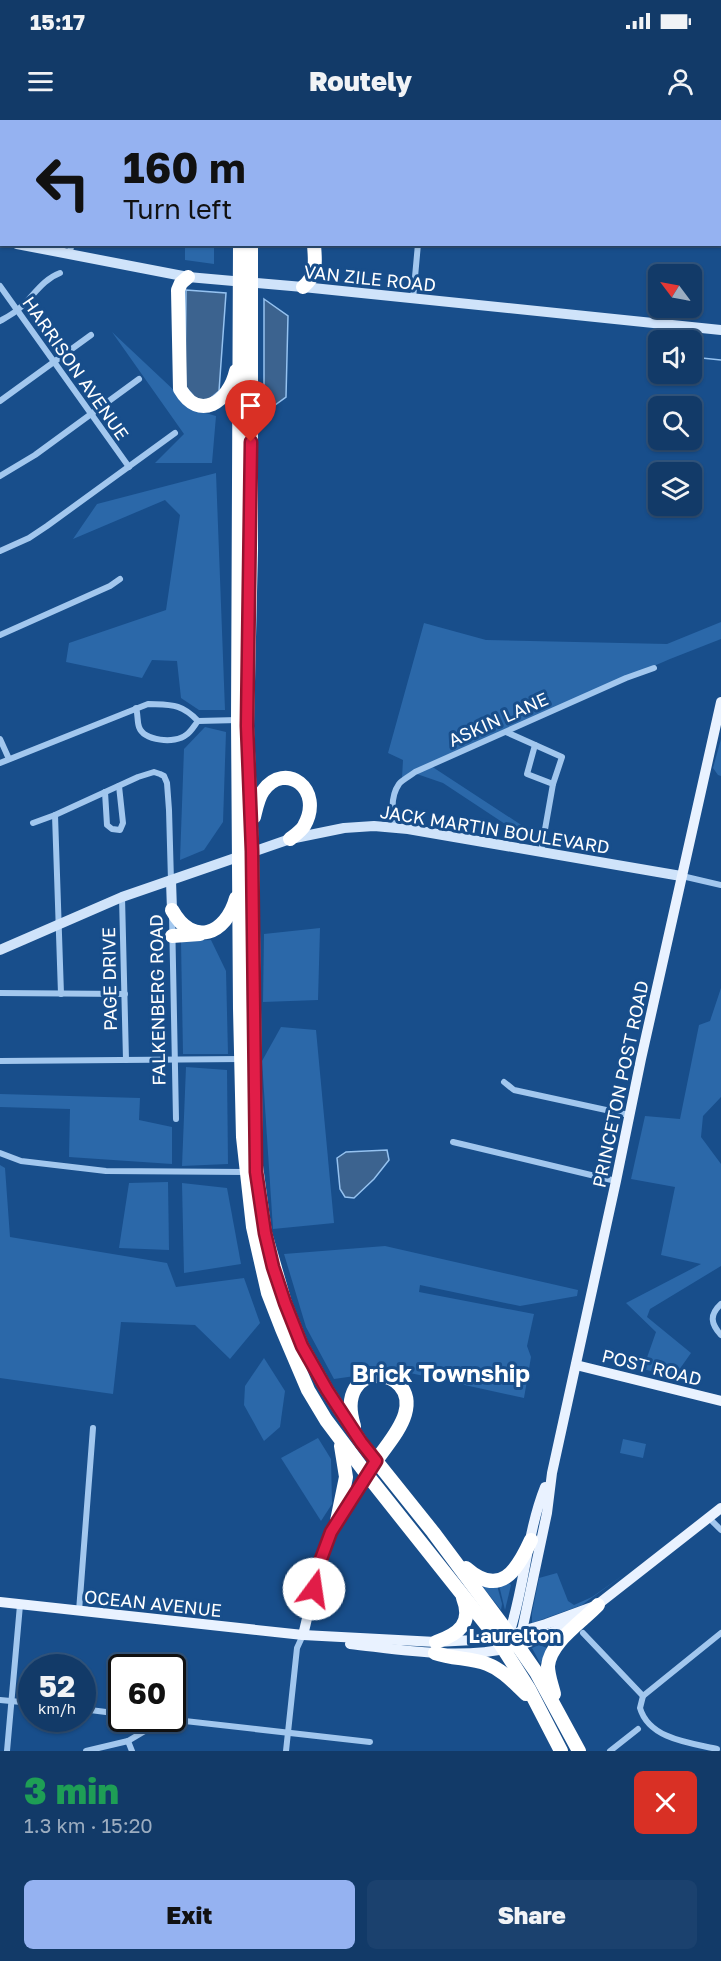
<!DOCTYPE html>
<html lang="en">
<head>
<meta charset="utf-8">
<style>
  :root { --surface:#123a68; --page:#1b416e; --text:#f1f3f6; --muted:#9cadc0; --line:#31547c; --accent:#95b2f1 }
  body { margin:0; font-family:"Golos Text",sans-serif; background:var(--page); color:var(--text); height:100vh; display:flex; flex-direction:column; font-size:22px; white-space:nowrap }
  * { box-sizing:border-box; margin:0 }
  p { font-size:20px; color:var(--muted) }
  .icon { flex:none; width:33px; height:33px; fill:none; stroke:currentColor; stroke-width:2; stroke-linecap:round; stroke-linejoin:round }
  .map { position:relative; height:1631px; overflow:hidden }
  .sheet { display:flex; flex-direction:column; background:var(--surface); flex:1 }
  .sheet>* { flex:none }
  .guide { position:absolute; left:0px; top:0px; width:722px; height:126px; box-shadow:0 2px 4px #0004,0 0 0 2px var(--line); background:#95b2f1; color:#111; overflow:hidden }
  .needle { width:39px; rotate:302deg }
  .tools { position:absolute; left:648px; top:144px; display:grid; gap:12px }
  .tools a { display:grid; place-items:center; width:54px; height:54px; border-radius:9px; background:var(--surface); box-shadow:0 2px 4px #0004,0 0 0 2px var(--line); font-size:30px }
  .speed { position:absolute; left:18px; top:1534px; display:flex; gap:12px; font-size:30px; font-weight:700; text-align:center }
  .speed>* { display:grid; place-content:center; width:78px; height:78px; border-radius:50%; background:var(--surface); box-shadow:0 2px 4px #0004,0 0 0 2px var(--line); line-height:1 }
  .speed small { font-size:15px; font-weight:400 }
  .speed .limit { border:3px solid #111; border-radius:9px; background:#fff; color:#111 }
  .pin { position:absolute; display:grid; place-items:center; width:51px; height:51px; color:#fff; margin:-62px -26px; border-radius:50% 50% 50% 0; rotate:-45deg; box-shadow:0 0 6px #0007 }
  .pin .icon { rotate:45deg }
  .me { position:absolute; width:66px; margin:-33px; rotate:14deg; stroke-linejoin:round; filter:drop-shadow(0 0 4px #0008) }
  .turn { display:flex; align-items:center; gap:21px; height:126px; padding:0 24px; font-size:27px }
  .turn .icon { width:78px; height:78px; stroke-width:2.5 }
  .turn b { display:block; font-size:42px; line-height:51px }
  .round { display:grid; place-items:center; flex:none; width:63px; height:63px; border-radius:9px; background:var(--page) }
  .overview { display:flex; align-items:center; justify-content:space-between; height:102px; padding:0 24px }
  h1 { font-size:36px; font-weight:800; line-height:45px; color:#1e9e55 }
  .button { display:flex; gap:12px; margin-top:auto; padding:12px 24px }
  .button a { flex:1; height:69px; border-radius:9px; background:var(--accent); color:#111; font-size:24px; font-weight:800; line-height:69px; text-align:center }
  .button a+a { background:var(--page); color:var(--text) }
  .status { display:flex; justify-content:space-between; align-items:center; height:42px; padding:0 30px; background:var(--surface); direction:ltr }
  .status svg { height:16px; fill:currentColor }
  header { display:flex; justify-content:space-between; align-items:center; height:78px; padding:0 24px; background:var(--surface); font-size:27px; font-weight:800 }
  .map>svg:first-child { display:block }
  .green { fill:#2b68a9 }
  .water { fill:#3c638f; stroke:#95c2f0; stroke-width:1.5 }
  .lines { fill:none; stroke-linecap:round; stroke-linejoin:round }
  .stream { stroke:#95c2f0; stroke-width:1.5 }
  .street { stroke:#a2c7ee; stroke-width:6 }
  .secondary { stroke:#cfe3fa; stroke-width:10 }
  .primary { stroke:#e9f2ff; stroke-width:10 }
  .highway { stroke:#fff; stroke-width:14 }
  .route-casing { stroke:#92132f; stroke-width:15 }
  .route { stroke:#e11d48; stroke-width:10 }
  .labels { text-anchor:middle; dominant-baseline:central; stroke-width:6; stroke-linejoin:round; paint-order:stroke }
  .street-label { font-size:18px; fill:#fff; stroke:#184e8b }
  .neighbourhood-label { font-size:20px; font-weight:bold; fill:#fff; stroke:#184e8b }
  .district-label { font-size:24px; font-weight:bold; fill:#fff; stroke:#184e8b }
</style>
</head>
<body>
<div class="status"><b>15:17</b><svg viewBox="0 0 49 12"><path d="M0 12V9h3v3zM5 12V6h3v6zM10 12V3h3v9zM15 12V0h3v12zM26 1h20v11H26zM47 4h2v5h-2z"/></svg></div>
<header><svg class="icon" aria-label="menu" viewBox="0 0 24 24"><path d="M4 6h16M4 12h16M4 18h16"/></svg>Routely<svg class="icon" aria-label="person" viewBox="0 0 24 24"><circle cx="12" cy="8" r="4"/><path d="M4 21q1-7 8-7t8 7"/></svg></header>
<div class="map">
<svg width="721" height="1631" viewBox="0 0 721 1631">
  <rect width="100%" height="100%" fill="#184e8b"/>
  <g class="green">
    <path d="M40 0H225V1H39Z"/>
    <path d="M185 125H214V144L185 140Z"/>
    <path d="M112 212 195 290 216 296 212 343H155L184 314Z"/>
    <path d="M216 353 225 590H199L181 578 177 541 152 540 142 558 66 542 69 523 166 490 180 395 165 380 73 419 97 384Z"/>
    <path d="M721 502V519L670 539 428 644 535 714 511 708 443 663 411 652 402 658 403 640 388 633 424 503 486 520 667 524Z"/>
    <path d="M205 607 226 612 223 702 204 730 180 740 184 629Z"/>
    <path d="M721 619V656L718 655 713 648Z"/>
    <path d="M320 808 318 880 263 882 264 814Z"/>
    <path d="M211 820 226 851 228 934H183L181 821Z"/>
    <path d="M721 868V977L703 996 701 1017 721 1044V1146L650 1189 647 1197 691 1233 674 1257 643 1249 656 1212 626 1183 701 1144 661 1135 675 1067 631 1059 645 996 680 999 699 905 710 901Z"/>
    <path d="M281 907 316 910 334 1103 273 1109 262 941Z"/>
    <path d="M186 947 227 950 228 1044 182 1046Z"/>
    <path d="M0 974 140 978 139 1000 172 1007V1044L69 1037 70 989 0 987Z"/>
    <path d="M0 1045 5 1048 10 1117 167 1143 176 1167 244 1158 260 1203 230 1239 195 1205 121 1202 113 1274 0 1258Z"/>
    <path d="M168 1062 169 1130 119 1128 129 1063Z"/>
    <path d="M182 1063 227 1068 241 1144 184 1153Z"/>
    <path d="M385 1126 578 1170 577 1176 520 1186 420 1165 419 1172 534 1194 527 1226 531 1237 524 1278 383 1247V1252L334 1259 306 1207 284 1134Z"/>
    <path d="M264 1238 285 1271 280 1307 264 1321 244 1285 245 1266Z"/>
    <path d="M318 1318 331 1339 332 1384 321 1401 281 1338Z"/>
    <path d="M623 1319 646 1324 643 1338 620 1333Z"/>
    <path d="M557 1453 568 1481 574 1485 592 1477 626 1453 582 1485 532 1503V1493L539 1458Z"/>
    <path d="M508 1462 511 1465 505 1490 499 1465Z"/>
    <path d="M485 1464 497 1465 502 1484 501 1490 483 1467Z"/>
    <path d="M539 1525 550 1529 543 1542 540 1543 532 1528Z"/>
  </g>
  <g class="water">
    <path d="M186 170 226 173 219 271 207 281 196 279 185 266Z"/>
    <path d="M264 179 288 196 286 277 264 293Z"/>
    <path d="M387 1030 389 1040 374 1059 354 1078 345 1077 340 1069 337 1038 346 1032Z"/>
  </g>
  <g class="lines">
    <path class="stream" d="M692 237 721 240"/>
    <g class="street">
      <path d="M1 0 2 2"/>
      <path d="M409 0V2"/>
      <path d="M69 134 72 124"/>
      <path d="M0 166 129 347"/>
      <path d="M413 179 418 124"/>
      <path d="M0 201C5 198 11 195 16 191 32 179 41 160 60 153"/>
      <path d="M0 281 91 215"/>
      <path d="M0 356 35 335 139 259"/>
      <path d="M0 431 29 418 47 406 175 313"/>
      <path d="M0 515 110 466 120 459"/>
      <path d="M136 588C138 594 137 601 139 607 144 621 175 624 186 615 191 612 194 606 198 601"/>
      <path d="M506 612 562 637 553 664 541 732"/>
      <path d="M0 619 9 639"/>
      <path d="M535 625 527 654 553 664"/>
      <path d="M0 643 148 584C171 585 181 583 198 601L238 600"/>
      <path d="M105 672 107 705 112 709 120 710 123 703 119 666"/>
      <path d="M33 703 55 695"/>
      <path d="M396 708C392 694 390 677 399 664 402 660 410 656 415 652L626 558 654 548"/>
      <path d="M682 756 721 765"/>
      <path d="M122 777 126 940"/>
      <path d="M172 794 176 999"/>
      <path d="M0 873 125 874"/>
      <path d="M61 874 55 695 138 657 154 652 160 654 164 656 167 663 169 690 171 761"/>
      <path d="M0 941 242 939"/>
      <path d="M504 962 514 970 629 995"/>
      <path d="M453 1022 616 1061"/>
      <path d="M0 1033 21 1041 106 1051 246 1052"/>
      <path d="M721 1184C709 1195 711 1204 721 1215"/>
      <path d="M709 1398 721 1410"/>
      <path d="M79 1491 93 1308"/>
      <path d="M583 1513 643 1576"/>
      <path d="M0 1580 32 1583"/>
      <path d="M82 1589 122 1594"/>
      <path d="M167 1599 370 1622"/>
      <path d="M128 1621 132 1631"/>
      <path d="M717 1629C690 1623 649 1619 640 1588L643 1576 721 1513"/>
      <path d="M7 1631 20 1485"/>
      <path d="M86 1631 128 1621 165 1599"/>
      <path d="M286 1631 297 1528 303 1515"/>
      <path d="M610 1631 638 1609"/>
    </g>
    <g class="secondary">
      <path d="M680 0 681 2"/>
      <path d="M720 78 721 80"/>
      <path d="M0 121 2 122"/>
      <path d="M17 124 188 157 303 167 721 210"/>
      <path d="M171 761 172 790"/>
      <path d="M0 830 122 777 290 719 344 708 374 706 408 709 681 756"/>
    </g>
    <g class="primary">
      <path d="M576 1245 721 1281"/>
      <path d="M0 1482 303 1515 436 1522 474 1520 501 1516"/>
      <path d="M592 1489 721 1388"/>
      <path d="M519 1512 546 1504 595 1486"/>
      <path d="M303 1515C312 1481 316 1444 331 1412 343 1387 363 1366 376 1341"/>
      <path d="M508 1517C525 1468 526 1415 545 1367"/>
      <path d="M350 1524C404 1530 463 1541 517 1526 537 1520 558 1510 577 1500"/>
      <path d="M518 1526 522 1511 547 1393 552 1353 616 1061 641 939 721 582"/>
    </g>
    <g class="highway">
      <path d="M238 0V2"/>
      <path d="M250 0V2"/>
      <path d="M240 124 238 600 240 889 243 1017 253 1107 268 1173 282 1209 308 1270 326 1300 368 1356 496 1517 529 1569 561 1631"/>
      <path d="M251 124V428L247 606 252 731 256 1046 265 1113 285 1183 302 1226 327 1270 361 1322 433 1412 518 1526 536 1552 579 1631"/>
      <path d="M188 157 181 163 178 170 180 269C199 302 229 282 236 251"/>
      <path d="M303 167C318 154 315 143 314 124"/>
      <path d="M254 697C256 689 258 678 263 671 285 640 325 669 304 706 301 711 295 715 290 719"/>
      <path d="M172 790C193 828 226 814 236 778"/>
      <path d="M172 816 200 814"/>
      <path d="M354 1306C333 1238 419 1245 405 1294 400 1311 386 1326 376 1341"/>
      <path d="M337 1401 346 1357 341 1326"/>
      <path d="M466 1448C500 1478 517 1451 531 1420"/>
      <path d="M436 1522C459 1514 473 1503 463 1478"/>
      <path d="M435 1533C453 1539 471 1538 487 1544 503 1550 514 1563 526 1574"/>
      <path d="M554 1574C552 1565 548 1556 548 1546 550 1522 582 1502 598 1485"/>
    </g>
  </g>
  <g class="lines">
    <defs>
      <path id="route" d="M251 322 247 606 252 731 256 1052 265 1113 273 1147 285 1183 302 1226 327 1270 361 1322 376 1341 331 1412 321 1439 314 1469"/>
    </defs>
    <use href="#route" class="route-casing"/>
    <use href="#route" class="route"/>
  </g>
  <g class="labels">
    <g class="street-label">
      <text transform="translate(370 158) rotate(6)">VAN ZILE ROAD</text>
      <text transform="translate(76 248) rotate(55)">HARRISON AVENUE</text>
      <text transform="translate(498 599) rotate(-24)">ASKIN LANE</text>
      <text transform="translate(495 709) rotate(9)">JACK MARTIN BOULEVARD</text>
      <text transform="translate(109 859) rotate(-91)">PAGE DRIVE</text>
      <text transform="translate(157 880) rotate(-91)">FALKENBERG ROAD</text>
      <text transform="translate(620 964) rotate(-78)">PRINCETON POST ROAD</text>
      <text transform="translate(652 1247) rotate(14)">POST ROAD</text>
      <text transform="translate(153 1483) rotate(6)">OCEAN AVENUE</text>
    </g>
    <g class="neighbourhood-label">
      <text x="515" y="1515">Laurelton</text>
    </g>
    <g class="district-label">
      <text x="441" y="1252">Brick Township</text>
    </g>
  </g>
</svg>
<div class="tools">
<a><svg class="needle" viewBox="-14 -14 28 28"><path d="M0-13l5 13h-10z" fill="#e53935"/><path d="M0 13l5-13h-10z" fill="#9cadc0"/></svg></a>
<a><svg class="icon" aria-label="sound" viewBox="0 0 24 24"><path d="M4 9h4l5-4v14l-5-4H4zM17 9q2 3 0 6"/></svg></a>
<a><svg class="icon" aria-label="search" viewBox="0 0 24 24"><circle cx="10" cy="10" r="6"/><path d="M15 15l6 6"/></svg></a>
<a><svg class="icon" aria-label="layers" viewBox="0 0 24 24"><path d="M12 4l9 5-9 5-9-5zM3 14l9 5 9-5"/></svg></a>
</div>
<div class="speed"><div>52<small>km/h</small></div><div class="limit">60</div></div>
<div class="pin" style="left:251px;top:322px;background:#d93025"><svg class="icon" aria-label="arrive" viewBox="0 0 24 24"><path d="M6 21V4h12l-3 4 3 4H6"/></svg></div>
<svg class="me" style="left:314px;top:1469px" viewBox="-20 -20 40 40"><circle r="19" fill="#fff"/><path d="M0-13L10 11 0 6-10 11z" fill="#e11d48"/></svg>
<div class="guide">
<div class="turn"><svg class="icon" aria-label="left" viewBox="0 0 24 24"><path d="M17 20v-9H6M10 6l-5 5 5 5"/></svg><div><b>160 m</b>Turn left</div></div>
</div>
</div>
<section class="sheet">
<div class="overview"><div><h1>3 min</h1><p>1.3 km · 15:20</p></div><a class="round" style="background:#d93025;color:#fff"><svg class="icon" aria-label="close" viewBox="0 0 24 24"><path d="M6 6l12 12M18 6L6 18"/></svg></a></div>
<div class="button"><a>Exit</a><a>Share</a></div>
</section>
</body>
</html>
